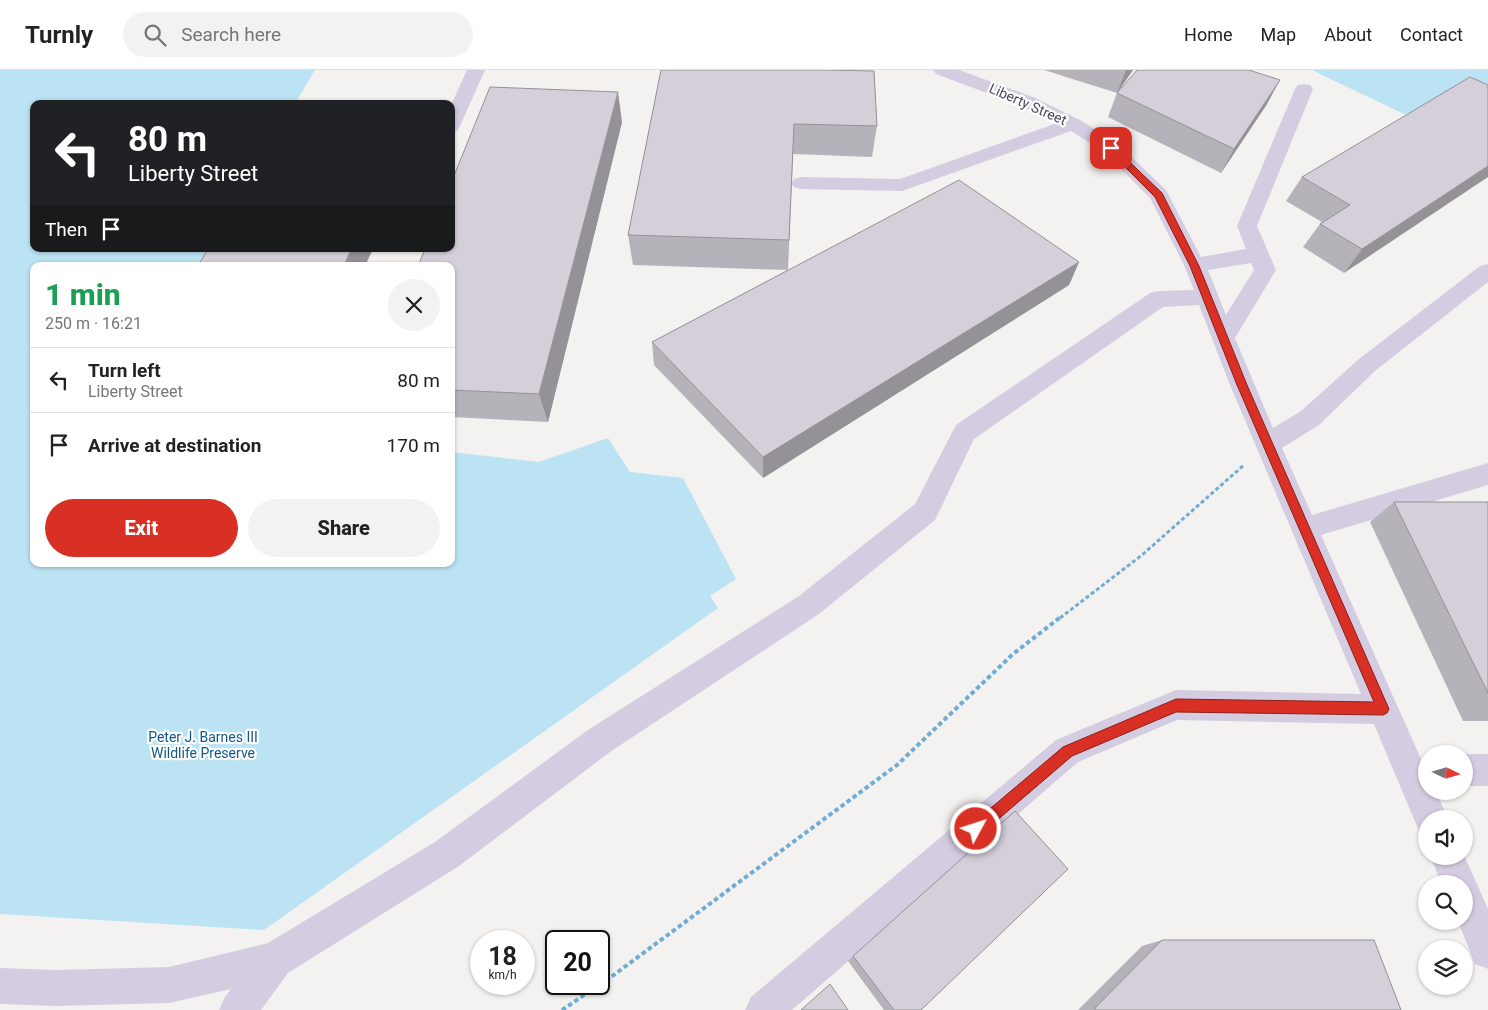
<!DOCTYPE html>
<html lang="en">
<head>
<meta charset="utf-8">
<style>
  :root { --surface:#fff; --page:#f2f2f2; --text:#222; --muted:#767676; --line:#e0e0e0; --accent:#d93025 }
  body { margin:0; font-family:Roboto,sans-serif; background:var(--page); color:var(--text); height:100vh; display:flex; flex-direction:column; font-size:19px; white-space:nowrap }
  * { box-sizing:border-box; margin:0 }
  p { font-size:16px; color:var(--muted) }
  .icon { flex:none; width:28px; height:28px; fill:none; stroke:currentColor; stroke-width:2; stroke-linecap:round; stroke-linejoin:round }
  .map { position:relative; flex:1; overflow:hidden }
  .sheet { position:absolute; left:30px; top:192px; width:425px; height:305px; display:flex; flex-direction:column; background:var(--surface); border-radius:10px; box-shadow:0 1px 4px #0004 }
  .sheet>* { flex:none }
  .hud { position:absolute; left:30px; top:30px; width:425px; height:152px; border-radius:10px; box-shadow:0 1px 4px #0004; background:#202124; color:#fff; overflow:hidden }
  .needle { width:32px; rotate:95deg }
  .controls { position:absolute; left:1418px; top:675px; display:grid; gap:10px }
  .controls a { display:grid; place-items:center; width:55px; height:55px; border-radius:50%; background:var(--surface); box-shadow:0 1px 4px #0004; font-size:25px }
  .speed { position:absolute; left:470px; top:860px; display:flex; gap:10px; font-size:25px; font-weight:700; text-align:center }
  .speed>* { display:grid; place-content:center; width:65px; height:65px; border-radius:50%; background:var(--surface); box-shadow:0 1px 4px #0004; line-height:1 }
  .speed small { font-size:12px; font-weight:400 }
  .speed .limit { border:2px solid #111; border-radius:8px; background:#fff; color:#111 }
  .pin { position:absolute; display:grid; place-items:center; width:42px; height:42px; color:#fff; margin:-21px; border-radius:10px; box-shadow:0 2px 8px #0006 }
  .me { position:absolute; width:55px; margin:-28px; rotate:50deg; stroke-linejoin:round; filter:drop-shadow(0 0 4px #0008) }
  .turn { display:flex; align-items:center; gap:18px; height:105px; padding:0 15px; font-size:22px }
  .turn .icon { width:65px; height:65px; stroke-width:2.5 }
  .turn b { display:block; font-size:35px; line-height:42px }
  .then { display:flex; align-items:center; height:48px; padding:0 15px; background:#0003; gap:10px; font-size:19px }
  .round { display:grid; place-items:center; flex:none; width:52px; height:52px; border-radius:26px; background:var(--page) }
  .overview { display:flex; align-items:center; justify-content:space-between; height:85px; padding:0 15px }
  h1 { font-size:30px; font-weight:800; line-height:38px; color:#1e9e55 }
  .primary-button { display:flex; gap:10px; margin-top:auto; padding:10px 15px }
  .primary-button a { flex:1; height:58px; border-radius:30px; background:var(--accent); color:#fff; font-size:20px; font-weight:800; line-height:58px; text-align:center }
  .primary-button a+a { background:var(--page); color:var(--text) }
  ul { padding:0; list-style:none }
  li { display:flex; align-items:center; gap:15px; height:65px; padding:0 15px; border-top:1px solid var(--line) }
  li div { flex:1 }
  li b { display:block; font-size:19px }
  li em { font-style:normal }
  header { display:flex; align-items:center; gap:30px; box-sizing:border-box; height:70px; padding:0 25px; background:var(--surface); border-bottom:1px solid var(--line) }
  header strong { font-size:24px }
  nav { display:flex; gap:28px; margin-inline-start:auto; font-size:18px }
  .search { width:350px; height:45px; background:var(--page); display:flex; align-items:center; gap:12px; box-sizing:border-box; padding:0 18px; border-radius:28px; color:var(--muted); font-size:19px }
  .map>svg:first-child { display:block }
  .green { fill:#bbe3f3 }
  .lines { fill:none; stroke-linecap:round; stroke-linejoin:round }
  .path-far1 { stroke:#70acd4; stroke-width:3; stroke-dasharray:4 2.5; stroke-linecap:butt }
  .path { stroke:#70acd4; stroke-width:4; stroke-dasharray:4.5 3; stroke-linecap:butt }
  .minor { fill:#d4cde1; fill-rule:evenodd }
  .wall { fill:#b6b2ba }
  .shaded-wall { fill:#949197 }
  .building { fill:#d4cfd8; stroke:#949197 }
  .route { fill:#d93025; stroke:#8d1f18 }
  .labels { text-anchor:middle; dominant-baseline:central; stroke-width:4.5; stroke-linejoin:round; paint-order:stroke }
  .street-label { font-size:14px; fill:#4f465f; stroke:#fff }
  .park-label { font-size:14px; fill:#0f5888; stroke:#fff }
</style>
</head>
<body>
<header>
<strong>Turnly</strong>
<div class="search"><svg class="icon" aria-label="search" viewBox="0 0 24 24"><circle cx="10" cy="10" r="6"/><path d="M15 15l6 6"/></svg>Search here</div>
<nav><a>Home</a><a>Map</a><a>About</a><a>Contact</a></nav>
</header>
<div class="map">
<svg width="1488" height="940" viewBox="0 0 1488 940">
  <rect width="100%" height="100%" fill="#f3f2f0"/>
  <g class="green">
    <path d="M0 0H315L295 34H34V179H209L199 196H34V494H451V382L539 392 608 368 630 402 683 408 736 509 710 526 718 538 264 860 0 844Z"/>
    <path d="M1313 0H1488V84L1320 4Z"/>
  </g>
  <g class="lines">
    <path class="path-far1" d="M1060 548 1142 485 1244 395"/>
    <path class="path" d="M562 940 611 907 897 695 1013 584 1062 546"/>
    <g class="minor">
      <path d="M467 0H485L460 56 458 60 451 62V35Z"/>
      <path d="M933 0H959L1033 27 1080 50 1118 74 1166 120 1201 187 1246 179 1237 156 1295 19 1298 15 1304 14 1310 15 1313 19 1257 156 1276 200 1235 268 1273 358 1301 341 1359 289 1480 196 1488 194V212L1375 301 1319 355 1282 378 1312 445 1488 393V415L1321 465 1426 700V721H1436L1448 749H1426V764L1419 761 1374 654 1177 650 1078 692 792 940H745L751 927 1056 670 1176 620 1361 624 1230 315 1199 235 1163 237 974 369 935 450 819 544 610 682 459 796 288 903 261 940H219L225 927 231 919 169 933 57 936 0 934V898L57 900 169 897 268 873 435 772 588 660 799 526 915 434 956 355 1150 223 1158 221 1194 220 1184 195 1150 128 1104 82 1071 61 902 121 801 119 794 117 791 113 794 109 801 107 900 109 1057 53 1019 35 936 4ZM1251 193 1254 200 1226 245 1208 200Z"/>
      <rect x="1464" y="684" width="24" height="32"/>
      <path d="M1464 785 1488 839V899L1475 894 1458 851H1464V814H1442L1430 786H1464Z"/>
    </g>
  </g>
  <g class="wall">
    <path d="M661 0 877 56 872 87 793 84 788 200 1079 192 1069 215 763 408 654 295 652 272 788 200 633 195 628 165Z"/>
    <path d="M1044 0H1133L1117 23Z"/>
    <path d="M1488 15 1344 203 1303 177 1320 154 1322 152 1286 131 1302 107Z"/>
    <path d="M1117 23 1267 34 1221 103 1108 47Z"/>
    <path d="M622 52 548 352 451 347V196Z"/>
    <path d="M1394 432H1488V651H1463L1370 452Z"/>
    <path d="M1015 741 921 940H884L848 891Z"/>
    <path d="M1162 870 1401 940H1078L1142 876Z"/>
  </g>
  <g class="shaded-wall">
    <path d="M1126 0H1133L1117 23Z"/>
    <path d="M1280 10 1267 34 1221 103 1234 79Z"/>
    <path d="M618 22 622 52 548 352 539 324Z"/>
    <path d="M1488 96V107L1344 203 1362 179Z"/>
    <path d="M351 179H373L365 196H344Z"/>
    <path d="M1079 192 1069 215 763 408V387Z"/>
  </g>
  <g class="building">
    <path d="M661 0H827L874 1 877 56 794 54 789 170 628 165Z"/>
    <path d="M1137 0H1249L1280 10 1234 79 1117 23Z"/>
    <path d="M1470 7 1488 15V96L1362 179 1320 154 1350 135 1302 107Z"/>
    <path d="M490 17 618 22 539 324 451 320V196H418L425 179H451V113Z"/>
    <path d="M959 110 1079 192 763 387 652 272Z"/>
    <path d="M208 179H351L344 196H198Z"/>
    <path d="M1394 432H1488V623Z"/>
    <path d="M1015 741 1068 799 921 940H894L853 886Z"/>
    <path d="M1162 870H1374L1401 940H1095V938Z"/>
    <path d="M830 914 848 940H801Z"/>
  </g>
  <path class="route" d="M1108 77H1114L1162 123 1199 196 1247 315 1389 639 1387 643 1383 645 1176 642 1072 686 981 764 976 766 972 764 970 759 972 754 1063 677 1176 629 1374 632 1237 315 1190 196 1155 127 1108 80Z"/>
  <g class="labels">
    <g class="street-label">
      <text transform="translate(1028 34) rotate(24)">Liberty Street</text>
    </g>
    <g class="park-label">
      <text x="203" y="667">Peter J. Barnes III<tspan x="203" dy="16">Wildlife Preserve</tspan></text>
    </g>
  </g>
</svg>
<div class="controls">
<a><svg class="needle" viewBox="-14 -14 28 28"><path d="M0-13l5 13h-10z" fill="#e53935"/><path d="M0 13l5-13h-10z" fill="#767676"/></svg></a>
<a><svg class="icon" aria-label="sound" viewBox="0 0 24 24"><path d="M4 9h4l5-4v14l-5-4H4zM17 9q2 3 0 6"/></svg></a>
<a><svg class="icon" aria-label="search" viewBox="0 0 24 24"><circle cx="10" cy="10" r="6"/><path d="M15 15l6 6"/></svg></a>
<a><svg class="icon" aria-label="layers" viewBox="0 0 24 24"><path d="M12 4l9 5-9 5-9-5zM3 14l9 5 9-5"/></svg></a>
</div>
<div class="speed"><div>18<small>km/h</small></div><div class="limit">20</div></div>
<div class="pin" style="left:1111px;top:78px;background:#d93025"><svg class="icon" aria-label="arrive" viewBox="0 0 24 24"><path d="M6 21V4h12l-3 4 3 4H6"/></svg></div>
<svg class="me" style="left:976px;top:759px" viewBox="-20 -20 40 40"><circle r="17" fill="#d93025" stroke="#fff" stroke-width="3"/><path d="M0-11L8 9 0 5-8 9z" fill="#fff"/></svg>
<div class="hud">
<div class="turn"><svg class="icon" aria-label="left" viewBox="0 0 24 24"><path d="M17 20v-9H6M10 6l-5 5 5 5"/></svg><div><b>80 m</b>Liberty Street</div></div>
<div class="then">Then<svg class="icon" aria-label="arrive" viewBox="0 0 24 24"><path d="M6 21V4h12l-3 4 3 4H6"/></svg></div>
</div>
<section class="sheet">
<div class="overview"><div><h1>1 min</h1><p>250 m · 16:21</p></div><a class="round"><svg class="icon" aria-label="close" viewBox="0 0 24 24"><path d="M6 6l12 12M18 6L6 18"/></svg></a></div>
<ul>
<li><svg class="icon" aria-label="left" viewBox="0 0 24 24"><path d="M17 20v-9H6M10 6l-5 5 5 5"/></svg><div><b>Turn left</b><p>Liberty Street</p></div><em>80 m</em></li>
<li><svg class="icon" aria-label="arrive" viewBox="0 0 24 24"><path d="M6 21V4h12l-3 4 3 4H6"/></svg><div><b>Arrive at destination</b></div><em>170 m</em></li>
</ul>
<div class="primary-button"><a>Exit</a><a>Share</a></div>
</section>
</div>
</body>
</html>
